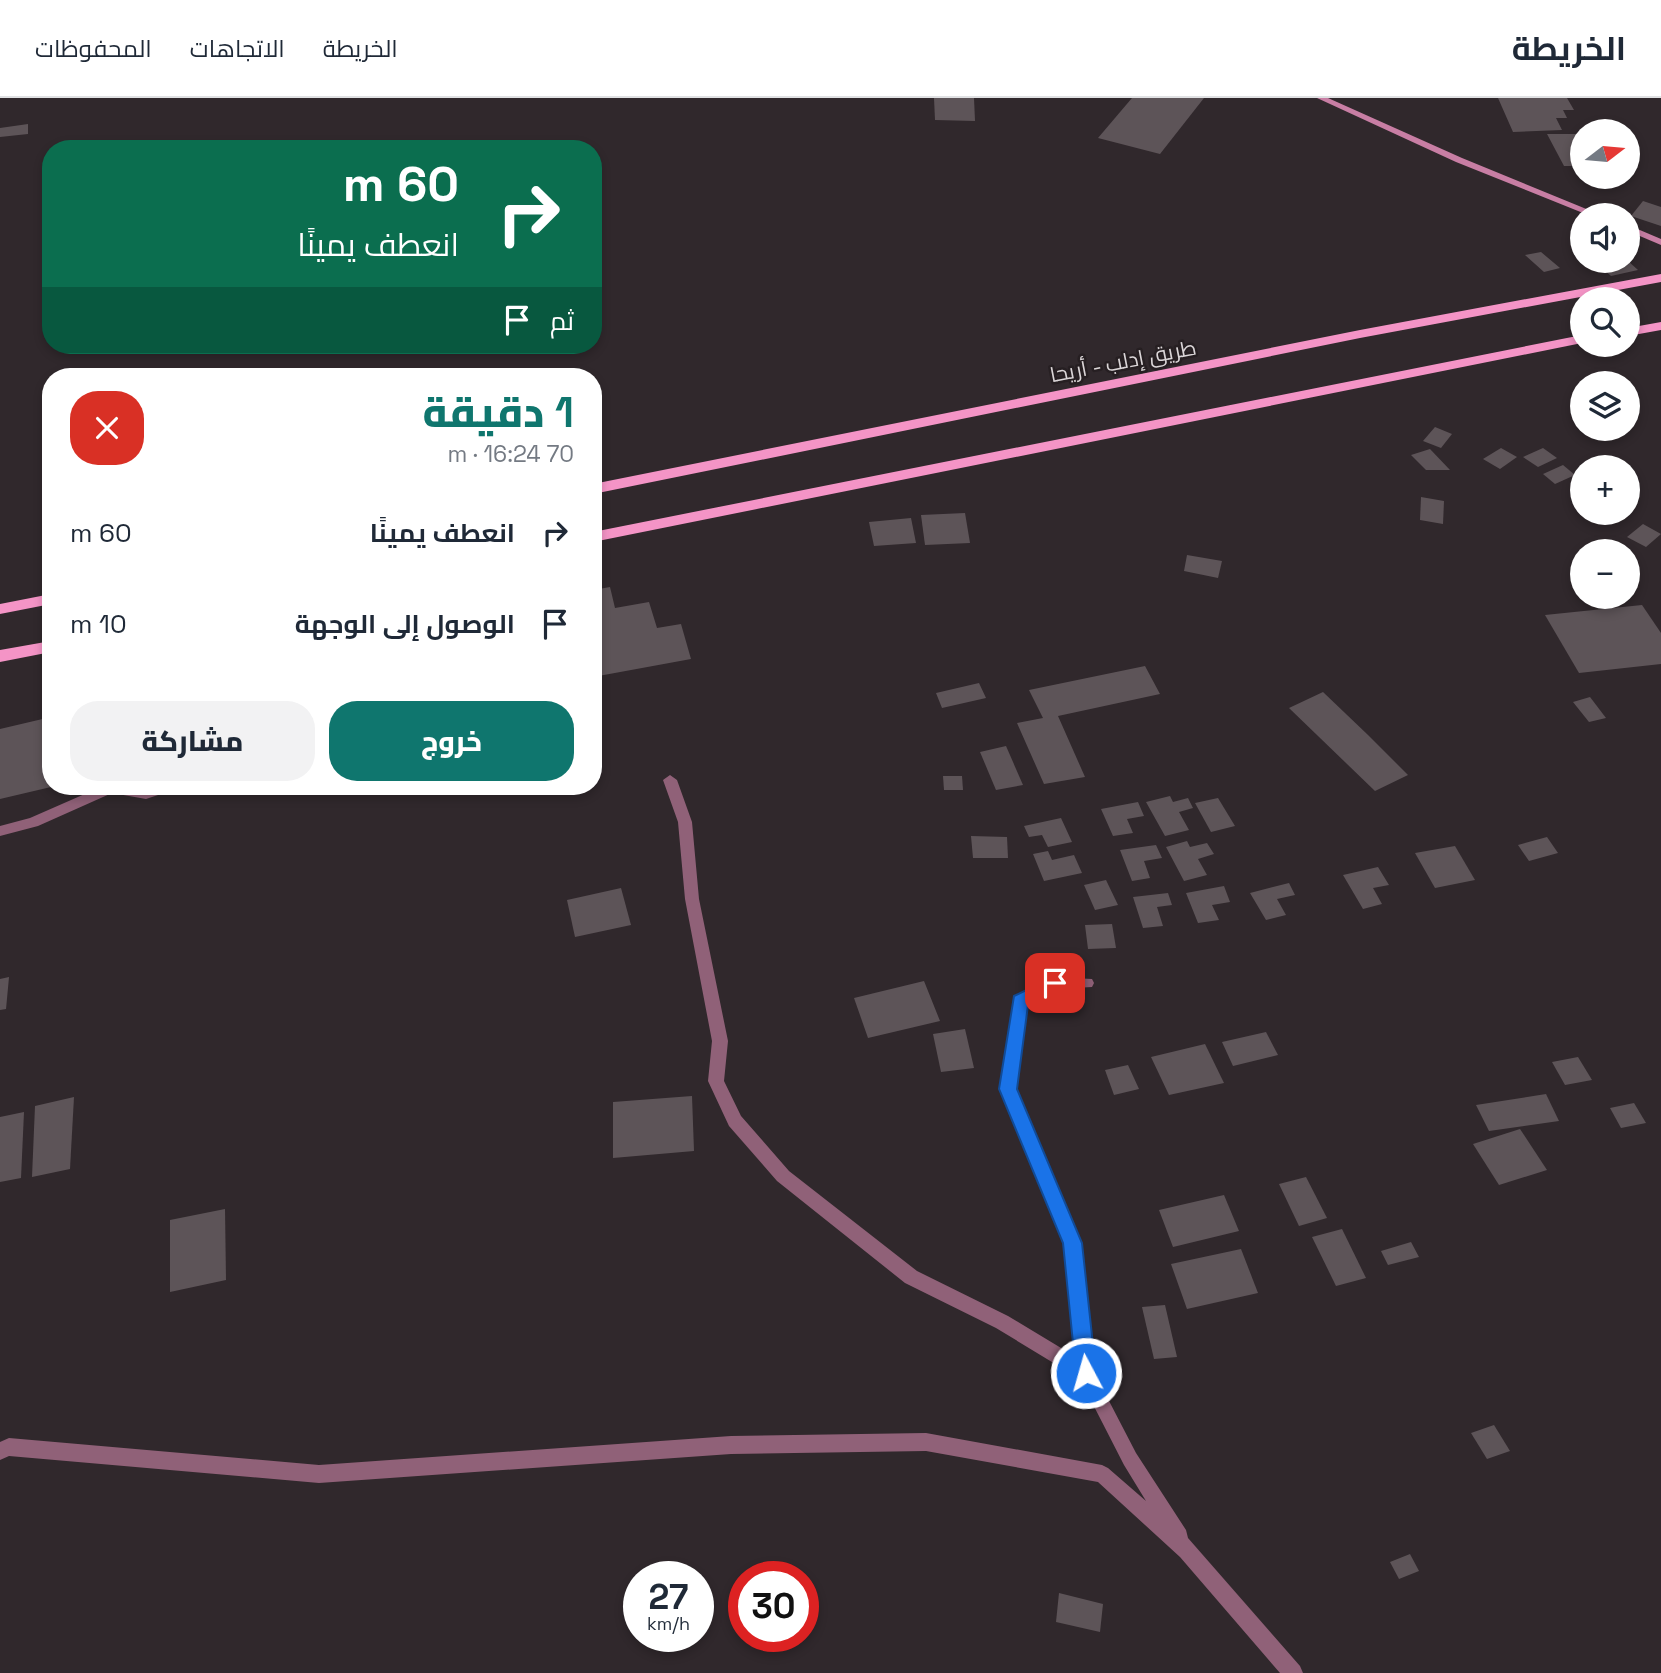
<!DOCTYPE html>
<html lang="ar">
<head>
<meta charset="utf-8">
<style>
  :root { --surface:#fff; --page:#f2f2f3; --text:#1f2937; --muted:#747a83; --line:#e0e1e3; --accent:#0f766e }
  body { margin:0; font-family:"Space Grotesk",Cairo,sans-serif; background:var(--page); color:var(--text); direction:rtl; height:100vh; display:flex; flex-direction:column; font-size:26px; white-space:nowrap }
  * { box-sizing:border-box; margin:0 }
  p { font-size:23px; color:var(--muted) }
  .icon { flex:none; width:38px; height:38px; fill:none; stroke:currentColor; stroke-width:2; stroke-linecap:round; stroke-linejoin:round }
  .map { position:relative; flex:1; overflow:hidden; direction:ltr }
  .sheet { position:absolute; left:42px; top:270px; width:560px; height:427px; display:flex; flex-direction:column; background:var(--surface); border-radius:28px; box-shadow:0 4px 10px #0003; direction:rtl }
  .sheet>* { flex:none }
  .guide { position:absolute; left:42px; top:42px; width:560px; height:214px; border-radius:28px; box-shadow:0 4px 10px #0003; direction:rtl; background:#0b6e4f; color:#fff; overflow:hidden }
  .needle { width:46px; rotate:74deg }
  .fabs { position:absolute; left:1570px; top:21px; display:grid; gap:14px }
  .fabs a { display:grid; place-items:center; width:70px; height:70px; border-radius:50%; background:var(--surface); box-shadow:0 4px 10px #0003; font-size:35px }
  .speed { position:absolute; left:623px; top:1463px; display:flex; gap:14px; font-size:35px; font-weight:700; text-align:center }
  .speed>* { display:grid; place-content:center; width:91px; height:91px; border-radius:50%; background:var(--surface); box-shadow:0 4px 10px #0003; line-height:1 }
  .speed small { font-size:18px; font-weight:400 }
  .speed .limit { border:10px solid #d22; background:#fff; color:#111 }
  .pin { position:absolute; display:grid; place-items:center; width:60px; height:60px; color:#fff; margin:-30px; border-radius:14px; box-shadow:0 4px 10px #0006 }
  .me { position:absolute; width:77px; margin:-38px; rotate:354deg; stroke-linejoin:round; filter:drop-shadow(0 0 5px #0008) }
  .turn { display:flex; align-items:center; gap:24px; height:147px; padding:0 28px; font-size:32px }
  .turn .icon { width:91px; height:91px; stroke-width:2.5 }
  .turn b { display:block; font-size:49px; line-height:60px }
  .then { display:flex; align-items:center; height:66px; padding:0 28px; background:#0003; gap:14px; font-size:26px }
  .round { display:grid; place-items:center; flex:none; width:74px; height:74px; border-radius:28px; background:var(--page) }
  .overview { display:flex; align-items:center; justify-content:space-between; height:119px; padding:0 28px }
  h1 { font-size:42px; font-weight:800; line-height:52px; color:var(--accent) }
  .cta { display:flex; gap:14px; margin-top:auto; padding:14px 28px }
  .cta a { flex:1; height:80px; border-radius:28px; background:var(--accent); color:#fff; font-size:28px; font-weight:800; line-height:80px; text-align:center }
  .cta a+a { background:var(--page); color:var(--text) }
  ul { padding:0; list-style:none }
  li { display:flex; align-items:center; gap:21px; height:91px; padding:0 28px }
  li div { flex:1 }
  li b { display:block; font-size:26px }
  li em { font-style:normal }
  header { display:flex; align-items:center; gap:42px; box-sizing:border-box; height:98px; padding:0 35px; background:var(--surface); border-bottom:2px solid var(--line) }
  header strong { font-size:33px }
  nav { display:flex; gap:38px; margin-inline-start:auto; font-size:24px }
  .map>svg:first-child { display:block }
  .building { fill:#5d5458 }
  .lines { fill:none; stroke-linecap:round; stroke-linejoin:round }
  .street { fill:#906178; fill-rule:evenodd }
  .secondary { fill:#c87ea4; fill-rule:evenodd }
  .primary { fill:#f494c6; fill-rule:evenodd }
  .route { fill:#1a73e8; stroke:#114b97; stroke-width:2 }
  .labels { text-anchor:middle; dominant-baseline:central; stroke-width:5; stroke-linejoin:round; paint-order:stroke }
  .far-street-label { font-size:21px; fill:#dbd6d8; stroke:#261f22 }
</style>
</head>
<body>
<header>
<strong>الخريطة</strong>
<nav><a>الخريطة</a><a>الاتجاهات</a><a>المحفوظات</a></nav>
</header>
<div class="map">
<svg width="1661" height="1575" viewBox="0 0 1661 1575">
  <rect width="100%" height="100%" fill="#30282c"/>
  <g class="building">
    <path d="M934 0H974L975 23 935 22Z"/>
    <path d="M1132 0H1204L1160 56 1098 40Z"/>
    <path d="M1498 0H1567L1574 12H1563L1567 20H1556L1562 32 1513 34Z"/>
    <path d="M28 26V36L0 39V30Z"/>
    <path d="M1547 36H1582V68H1564Z"/>
    <path d="M1643 103 1661 109V128L1631 118Z"/>
    <path d="M1541 154 1560 170 1544 174 1525 157Z"/>
    <path d="M1594 163H1628L1638 172 1611 178Z"/>
    <path d="M1435 329 1452 336 1441 350 1423 343Z"/>
    <path d="M1501 350 1517 359 1500 371 1483 361Z"/>
    <path d="M1543 350 1557 360 1538 369 1523 359Z"/>
    <path d="M1430 351 1450 372H1426L1411 357Z"/>
    <path d="M1563 367 1575 377 1555 386 1543 376Z"/>
    <path d="M1421 399 1444 403 1443 426 1420 422Z"/>
    <path d="M965 415 970 445 925 447 921 417Z"/>
    <path d="M911 420 916 445 874 448 869 424Z"/>
    <path d="M1643 426 1661 436 1646 449 1627 439Z"/>
    <path d="M1187 457 1222 463 1218 480 1184 473Z"/>
    <path d="M610 489 615 510 649 504 657 530 681 526 691 561 593 579V492Z"/>
    <path d="M1642 507 1661 535V566L1579 575 1545 517Z"/>
    <path d="M1145 568 1160 596 1058 618 1085 679 1044 686 1017 625 1043 620 1029 592Z"/>
    <path d="M979 585 986 600 942 610 936 595Z"/>
    <path d="M1323 594 1368 637 1408 677 1375 693 1289 610Z"/>
    <path d="M1590 599 1606 620 1589 624 1573 604Z"/>
    <path d="M51 619V689L0 701V631Z"/>
    <path d="M1006 648 1023 687 996 692 980 654Z"/>
    <path d="M943 678H962L963 692H944Z"/>
    <path d="M1170 698 1173 704 1188 700 1193 710 1179 714 1189 732 1165 738 1146 704Z"/>
    <path d="M1218 700 1235 728 1211 734 1195 705Z"/>
    <path d="M1138 704 1144 718 1127 721 1133 735 1113 738 1101 711Z"/>
    <path d="M1061 720 1072 744 1048 749 1042 737 1029 739 1024 728Z"/>
    <path d="M971 738 1007 739 1008 760H973Z"/>
    <path d="M1547 739 1558 755 1529 763 1518 747Z"/>
    <path d="M1187 743 1190 749 1207 745 1214 756 1198 761 1207 777 1184 783 1166 749Z"/>
    <path d="M1156 747 1162 760 1144 763 1150 780 1132 783 1120 752Z"/>
    <path d="M1455 748 1475 782 1435 790 1415 755Z"/>
    <path d="M1048 753 1052 762 1074 757 1082 775 1044 783 1033 756Z"/>
    <path d="M1378 769 1389 787 1373 790 1382 806 1363 811 1343 777Z"/>
    <path d="M1106 782 1118 807 1095 812 1084 787Z"/>
    <path d="M1289 785 1295 797 1277 801 1286 817 1266 822 1250 795Z"/>
    <path d="M1224 788 1230 804 1212 807 1219 822 1198 825 1186 795Z"/>
    <path d="M621 790 631 827 575 839 567 802Z"/>
    <path d="M1168 795 1172 807 1157 809 1163 828 1143 830 1133 799Z"/>
    <path d="M1112 826 1116 850 1088 851 1085 827Z"/>
    <path d="M9 879 6 911 0 912V881Z"/>
    <path d="M924 883 940 923 868 940 854 900Z"/>
    <path d="M965 931 974 970 941 974 933 936Z"/>
    <path d="M1266 934 1278 957 1233 968 1222 944Z"/>
    <path d="M1205 946 1224 985 1169 997 1151 959Z"/>
    <path d="M1578 959 1592 982 1565 987 1552 964Z"/>
    <path d="M1128 967 1139 991 1114 997 1105 972Z"/>
    <path d="M1546 996 1559 1023 1489 1033 1476 1007Z"/>
    <path d="M692 998 694 1053 613 1060V1004Z"/>
    <path d="M74 999 70 1071 32 1079 35 1008Z"/>
    <path d="M1634 1005 1646 1025 1621 1030 1610 1010Z"/>
    <path d="M24 1014 21 1080 0 1084V1019Z"/>
    <path d="M1520 1031 1547 1072 1499 1087 1473 1046Z"/>
    <path d="M1306 1079 1327 1120 1299 1128 1279 1086Z"/>
    <path d="M1224 1097 1239 1133 1173 1149 1159 1112Z"/>
    <path d="M225 1111 226 1182 170 1194V1122Z"/>
    <path d="M1342 1131 1366 1180 1336 1188 1312 1139Z"/>
    <path d="M1411 1144 1419 1159 1388 1167 1381 1153Z"/>
    <path d="M1241 1151 1258 1195 1187 1211 1171 1166Z"/>
    <path d="M1165 1207 1177 1259 1154 1261 1142 1209Z"/>
    <path d="M1494 1327 1510 1353 1487 1361 1471 1335Z"/>
    <path d="M1410 1456 1419 1473 1399 1481 1390 1464Z"/>
    <path d="M1059 1495 1103 1506 1100 1534 1056 1524Z"/>
  </g>
  <g class="lines">
    <g class="street">
      <path d="M670 677 677 682 692 724 699 801 728 943 724 983 741 1018 789 1073 917 1173 1008 1218 1076 1259 1064 1145 1000 991 1015 899 1055 879 1092 881 1094 885 1092 889 1057 891 1027 907 1016 991 1080 1145 1094 1274 1136 1355 1186 1432 1188 1440 1300 1568 1303 1575H1280L1180 1459 1098 1384 926 1353 731 1356 319 1385 9 1358 0 1362V1344L9 1340 319 1367 731 1338 926 1335 1102 1367 1108 1370 1146 1403 1124 1367 1080 1281 996 1230 905 1185 777 1083 729 1028 708 983 712 943 685 801 678 724 663 682Z"/>
      <path d="M103 688H128L146 691 154 688H175L173 692 146 701 112 695 38 728 0 738V728L30 720Z"/>
      <path d="M209 688H227L220 693 211 692Z"/>
    </g>
    <g class="secondary">
      <path d="M1317 0H1328L1462 60 1601 117H1588L1456 64Z"/>
      <path d="M1628 127 1661 141V147L1628 133Z"/>
    </g>
    <g class="primary">
      <path d="M1661 176V184L1360 240 593 396V386L1360 232Z"/>
      <path d="M1661 224V232L1628 238V230Z"/>
      <path d="M1582 237V245L593 444V434Z"/>
      <path d="M51 496V506L0 516V506Z"/>
      <path d="M51 543V554L0 564V552Z"/>
    </g>
  </g>
  <path class="route" d="M1055 878 1061 880 1064 885 1061 890 1028 907 1017 991 1082 1145 1096 1275 1093 1282 1086 1285 1079 1282 1076 1275 1063 1145 999 991 1014 898Z"/>
  <g class="labels">
    <g class="far-street-label">
      <text transform="translate(1123 263) rotate(-11)">طريق إدلب - أريحا</text>
    </g>
  </g>
</svg>
<div class="fabs">
<a><svg class="needle" viewBox="-14 -14 28 28"><path d="M0-13l5 13h-10z" fill="#e53935"/><path d="M0 13l5-13h-10z" fill="#747a83"/></svg></a>
<a><svg class="icon" aria-label="sound" viewBox="0 0 24 24"><path d="M4 9h4l5-4v14l-5-4H4zM17 9q2 3 0 6"/></svg></a>
<a><svg class="icon" aria-label="search" viewBox="0 0 24 24"><circle cx="10" cy="10" r="6"/><path d="M15 15l6 6"/></svg></a>
<a><svg class="icon" aria-label="layers" viewBox="0 0 24 24"><path d="M12 4l9 5-9 5-9-5zM3 14l9 5 9-5"/></svg></a>
<a>+</a>
<a>−</a>
</div>
<div class="speed"><div>27<small>km/h</small></div><div class="limit">30</div></div>
<div class="pin" style="left:1055px;top:885px;background:#d93025"><svg class="icon" aria-label="arrive" viewBox="0 0 24 24"><path d="M6 21V4h12l-3 4 3 4H6"/></svg></div>
<svg class="me" style="left:1086px;top:1275px" viewBox="-20 -20 40 40"><circle r="17" fill="#1a73e8" stroke="#fff" stroke-width="3"/><path d="M0-11L8 9 0 5-8 9z" fill="#fff"/></svg>
<div class="guide">
<div class="turn"><svg class="icon" aria-label="right" viewBox="0 0 24 24"><path d="M7 20v-9h11M14 6l5 5-5 5"/></svg><div><b>60 m</b>انعطف يمينًا</div></div>
<div class="then">ثم<svg class="icon" aria-label="arrive" viewBox="0 0 24 24"><path d="M6 21V4h12l-3 4 3 4H6"/></svg></div>
</div>
<section class="sheet">
<div class="overview"><div><h1>1 دقيقة</h1><p>70 m · 16:24</p></div><a class="round" style="background:#d93025;color:#fff"><svg class="icon" aria-label="close" viewBox="0 0 24 24"><path d="M6 6l12 12M18 6L6 18"/></svg></a></div>
<ul>
<li><svg class="icon" aria-label="right" viewBox="0 0 24 24"><path d="M7 20v-9h11M14 6l5 5-5 5"/></svg><div><b>انعطف يمينًا</b></div><em>60 m</em></li>
<li><svg class="icon" aria-label="arrive" viewBox="0 0 24 24"><path d="M6 21V4h12l-3 4 3 4H6"/></svg><div><b>الوصول إلى الوجهة</b></div><em>10 m</em></li>
</ul>
<div class="cta"><a>خروج</a><a>مشاركة</a></div>
</section>
</div>
</body>
</html>
